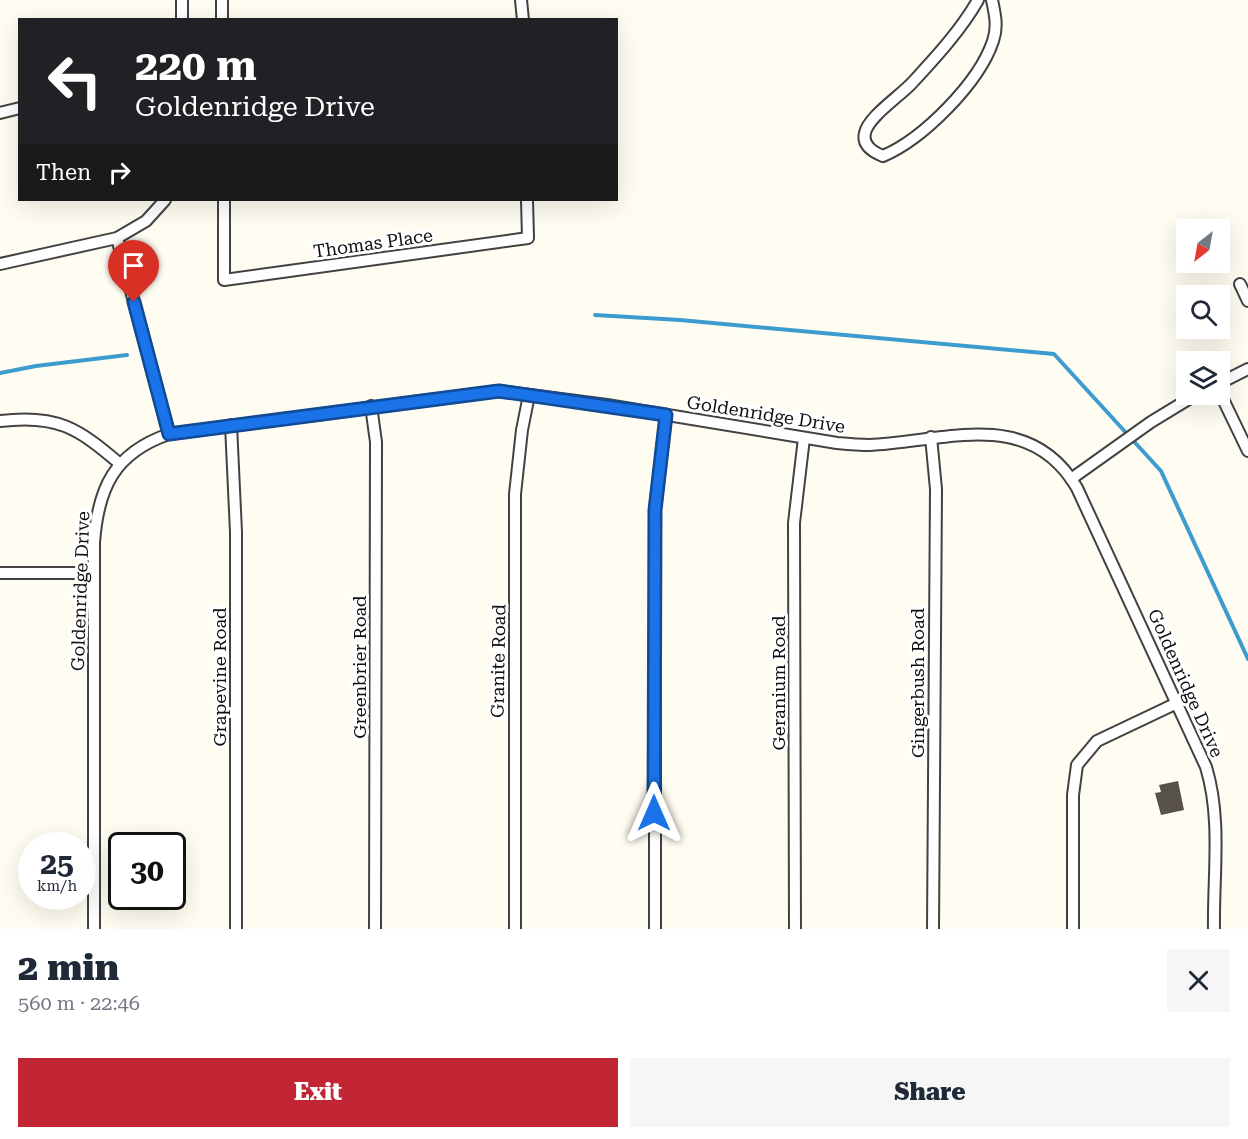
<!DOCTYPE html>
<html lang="en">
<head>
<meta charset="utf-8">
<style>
  :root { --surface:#fff; --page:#f6f6f7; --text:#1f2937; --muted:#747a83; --accent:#c22533 }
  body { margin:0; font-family:"Roboto Serif",serif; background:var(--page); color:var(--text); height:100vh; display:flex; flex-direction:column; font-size:22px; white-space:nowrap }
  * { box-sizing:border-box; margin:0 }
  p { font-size:20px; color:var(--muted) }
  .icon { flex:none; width:33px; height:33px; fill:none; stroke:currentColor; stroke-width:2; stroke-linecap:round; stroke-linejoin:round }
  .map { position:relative; height:929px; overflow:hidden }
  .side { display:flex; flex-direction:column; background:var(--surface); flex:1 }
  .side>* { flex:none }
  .top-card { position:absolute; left:18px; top:18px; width:600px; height:183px; border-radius:0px; box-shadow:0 6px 24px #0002; background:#202124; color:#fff; overflow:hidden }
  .needle { width:39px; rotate:211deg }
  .controls { position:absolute; left:1176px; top:219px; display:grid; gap:12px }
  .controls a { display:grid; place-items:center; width:54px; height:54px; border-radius:0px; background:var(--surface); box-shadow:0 6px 24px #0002; font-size:30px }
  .speed { position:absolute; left:18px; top:832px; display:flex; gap:12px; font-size:30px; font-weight:700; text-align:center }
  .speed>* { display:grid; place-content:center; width:78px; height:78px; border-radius:50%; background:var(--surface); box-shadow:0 6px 24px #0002; line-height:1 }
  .speed small { font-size:15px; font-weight:400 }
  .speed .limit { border:3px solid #111; border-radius:9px; background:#fff; color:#111 }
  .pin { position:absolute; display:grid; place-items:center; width:51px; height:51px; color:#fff; margin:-62px -26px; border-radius:50% 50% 50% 0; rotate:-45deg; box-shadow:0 0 6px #0007 }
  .pin .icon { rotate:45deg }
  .me { position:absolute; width:66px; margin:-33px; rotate:0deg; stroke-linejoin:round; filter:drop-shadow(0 0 4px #0008) }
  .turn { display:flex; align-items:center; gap:21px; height:126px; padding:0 18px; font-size:27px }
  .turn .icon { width:78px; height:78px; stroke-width:2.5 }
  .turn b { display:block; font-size:42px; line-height:51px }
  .then { display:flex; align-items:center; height:57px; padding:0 18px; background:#0003; gap:12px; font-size:22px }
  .round { display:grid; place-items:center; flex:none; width:63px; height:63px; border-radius:0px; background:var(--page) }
  .head { display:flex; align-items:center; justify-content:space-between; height:102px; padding:0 18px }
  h1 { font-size:36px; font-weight:800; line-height:45px }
  .cta { display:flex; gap:12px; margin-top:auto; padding:12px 18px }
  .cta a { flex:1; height:69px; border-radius:0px; background:var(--accent); color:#fff; font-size:24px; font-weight:800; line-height:69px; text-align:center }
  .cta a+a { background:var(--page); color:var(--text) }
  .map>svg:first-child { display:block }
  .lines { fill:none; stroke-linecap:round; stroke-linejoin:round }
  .stream { stroke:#3c9bcf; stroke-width:4 }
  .building { fill:#58504b }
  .street-casing { stroke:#424242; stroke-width:14 }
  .street { stroke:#fff; stroke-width:10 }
  .route-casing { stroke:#114b97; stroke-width:15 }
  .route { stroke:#1a73e8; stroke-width:10 }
  .labels { text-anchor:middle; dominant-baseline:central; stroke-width:6; stroke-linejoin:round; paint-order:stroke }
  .street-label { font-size:18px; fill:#0f0f0f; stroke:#fff }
</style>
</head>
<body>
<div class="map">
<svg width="1248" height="929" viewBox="0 0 1248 929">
  <rect width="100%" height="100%" fill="#fffcf2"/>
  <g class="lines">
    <g class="stream">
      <path d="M595 315 680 320 1054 354 1161 471 1248 659"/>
      <path d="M0 373 36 366 127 355"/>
    </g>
  </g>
  <path class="building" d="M1178 781 1184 810 1161 815 1155 793 1161 792 1159 785Z"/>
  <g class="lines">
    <defs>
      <g id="street">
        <path d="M222 0V20"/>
        <path d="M521 0 523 20"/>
        <path d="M978 0C961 30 935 58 912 83 900 96 868 117 865 133 862 145 873 152 883 156 923 139 979 83 993 41 998 27 995 14 992 0"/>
        <path d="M182 20V0"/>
        <path d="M0 113 20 108"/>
        <path d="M224 200V280L528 238 527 200"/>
        <path d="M117 238 169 434"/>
        <path d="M0 264 117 238 146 221 165 200"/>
        <path d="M1240 284 1248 301"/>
        <path d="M1220 383 1248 369"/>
        <path d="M1220 393 1248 451"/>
        <path d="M371 406 376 442 375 929"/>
        <path d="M0 421C57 414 78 428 120 464"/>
        <path d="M231 425 236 532V929"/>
        <path d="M931 437 936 489 933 929"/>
        <path d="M1071 479 1151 422 1197 394"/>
        <path d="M0 573H94"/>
        <path d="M94 929V543C98 488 114 453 169 434L499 391 607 405 837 443C848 444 859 445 869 445 944 442 1029 406 1077 488L1206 767C1222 819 1213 876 1214 929"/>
        <path d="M515 929V494L522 430 529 395"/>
        <path d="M655 929V510L666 415"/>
        <path d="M795 929 794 523 804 438"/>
        <path d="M1073 929V795L1077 765 1097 741 1177 703"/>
      </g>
    </defs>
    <use href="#street" class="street-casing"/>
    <use href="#street" class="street"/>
  </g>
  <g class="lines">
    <defs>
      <path id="route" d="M134 302 169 434 499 391 666 415 655 510 654 813"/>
    </defs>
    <use href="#route" class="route-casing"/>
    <use href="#route" class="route"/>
  </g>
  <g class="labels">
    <g class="street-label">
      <text transform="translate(373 243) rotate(-8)">Thomas Place</text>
      <text transform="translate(766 414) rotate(9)">Goldenridge Drive</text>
      <text transform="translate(80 591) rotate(-88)">Goldenridge Drive</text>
      <text transform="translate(498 661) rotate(-89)">Granite Road</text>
      <text transform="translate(359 667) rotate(-90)">Greenbrier Road</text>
      <text transform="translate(219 677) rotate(-90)">Grapevine Road</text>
      <text transform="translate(778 683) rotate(-90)">Geranium Road</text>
      <text transform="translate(917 683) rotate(-90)">Gingerbush Road</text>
      <text transform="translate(1186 683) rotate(66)">Goldenridge Drive</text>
    </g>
  </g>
</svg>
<div class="controls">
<a><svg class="needle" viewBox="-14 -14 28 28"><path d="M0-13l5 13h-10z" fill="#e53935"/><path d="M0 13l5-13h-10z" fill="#747a83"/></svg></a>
<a><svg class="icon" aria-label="search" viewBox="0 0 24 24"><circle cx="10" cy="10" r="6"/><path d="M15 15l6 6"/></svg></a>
<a><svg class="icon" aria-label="layers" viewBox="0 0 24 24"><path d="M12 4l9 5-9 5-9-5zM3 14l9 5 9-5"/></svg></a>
</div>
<div class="speed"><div>25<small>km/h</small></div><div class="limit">30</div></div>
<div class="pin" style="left:134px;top:302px;background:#d93025"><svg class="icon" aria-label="arrive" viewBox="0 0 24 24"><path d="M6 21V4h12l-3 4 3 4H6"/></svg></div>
<svg class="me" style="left:654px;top:813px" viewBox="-20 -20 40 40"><path d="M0-17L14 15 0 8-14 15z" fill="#1a73e8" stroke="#fff" stroke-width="4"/></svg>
<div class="top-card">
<div class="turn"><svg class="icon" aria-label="left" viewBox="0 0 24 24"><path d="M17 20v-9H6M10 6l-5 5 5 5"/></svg><div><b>220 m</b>Goldenridge Drive</div></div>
<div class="then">Then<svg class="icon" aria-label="right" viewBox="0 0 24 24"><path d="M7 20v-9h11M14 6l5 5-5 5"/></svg></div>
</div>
</div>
<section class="side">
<div class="head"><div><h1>2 min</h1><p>560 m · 22:46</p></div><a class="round"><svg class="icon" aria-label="close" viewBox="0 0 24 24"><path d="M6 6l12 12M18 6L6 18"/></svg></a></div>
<div class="cta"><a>Exit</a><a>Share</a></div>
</section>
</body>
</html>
